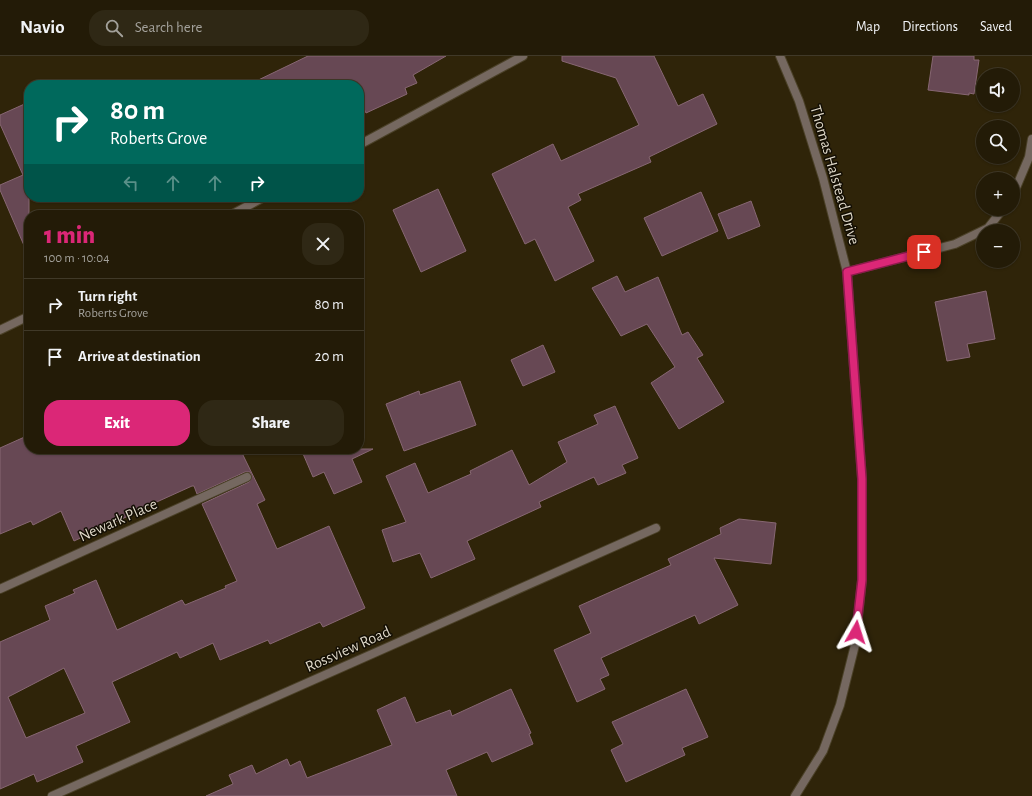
<!DOCTYPE html>
<html lang="en">
<head>
<meta charset="utf-8">
<style>
  :root { --surface:#231b07; --page:#2f2815; --text:#f1f3f6; --muted:#a3a19b; --line:#403928; --accent:#db2777 }
  body { margin:0; font-family:"Alegreya Sans",sans-serif; background:var(--page); color:var(--text); height:100vh; display:flex; flex-direction:column; font-size:15px; white-space:nowrap }
  * { box-sizing:border-box; margin:0 }
  p { font-size:13px; color:var(--muted) }
  .icon { flex:none; width:22px; height:22px; fill:none; stroke:currentColor; stroke-width:2; stroke-linecap:round; stroke-linejoin:round }
  .map { position:relative; flex:1; overflow:hidden }
  .drawer { position:absolute; left:24px; top:154px; width:340px; height:244px; display:flex; flex-direction:column; background:var(--surface); border-radius:16px; box-shadow:0 1px 3px #0004,0 0 0 1px var(--line) }
  .drawer>* { flex:none }
  .banner { position:absolute; left:24px; top:24px; width:340px; height:122px; border-radius:16px; box-shadow:0 1px 3px #0004,0 0 0 1px var(--line); background:#00695c; color:#fff; overflow:hidden }
  .buttons { position:absolute; left:976px; top:12px; display:grid; gap:8px }
  .buttons a { display:grid; place-items:center; width:44px; height:44px; border-radius:50%; background:var(--surface); box-shadow:0 1px 3px #0004,0 0 0 1px var(--line); font-size:20px }
  .pin { position:absolute; display:grid; place-items:center; width:34px; height:34px; color:#fff; margin:-17px; border-radius:8px; box-shadow:0 2px 6px #0006 }
  .me { position:absolute; width:44px; margin:-22px; rotate:6deg; stroke-linejoin:round; filter:drop-shadow(0 0 3px #0008) }
  .turn { display:flex; align-items:center; gap:14px; height:84px; padding:0 20px; font-size:18px }
  .turn .icon { width:52px; height:52px; stroke-width:2.5 }
  .turn b { display:block; font-size:28px; line-height:34px }
  .lanes { display:flex; align-items:center; height:38px; padding:0 20px; background:#0003; justify-content:center; gap:20px; direction:ltr }
  .lanes .off { opacity:.35 }
  .round { display:grid; place-items:center; flex:none; width:42px; height:42px; border-radius:16px; background:var(--page) }
  .summary { display:flex; align-items:center; justify-content:space-between; height:68px; padding:0 20px }
  h1 { font-size:24px; font-weight:800; line-height:30px; color:var(--accent) }
  .primary-button { display:flex; gap:8px; margin-top:auto; padding:8px 20px }
  .primary-button a { flex:1; height:46px; border-radius:16px; background:var(--accent); color:#fff; font-size:16px; font-weight:800; line-height:46px; text-align:center }
  .primary-button a+a { background:var(--page); color:var(--text) }
  ul { padding:0; list-style:none }
  li { display:flex; align-items:center; gap:12px; height:52px; padding:0 20px; border-top:1px solid var(--line) }
  li div { flex:1 }
  li b { display:block; font-size:15px }
  li em { font-style:normal }
  header { display:flex; align-items:center; gap:24px; box-sizing:border-box; height:56px; padding:0 20px; background:var(--surface); border-bottom:1px solid var(--line) }
  header strong { font-size:19px }
  nav { display:flex; gap:22px; margin-inline-start:auto; font-size:14px }
  .search { width:280px; height:36px; background:var(--page); display:flex; align-items:center; gap:10px; box-sizing:border-box; padding:0 14px; border-radius:16px; color:var(--muted); font-size:15px }
  .map>svg:first-child { display:block }
  .building { fill:#674854; stroke:#876773; fill-rule:evenodd }
  .lines { fill:none; stroke-linecap:round; stroke-linejoin:round }
  .street-casing { stroke:#4b4128; stroke-width:10 }
  .street { stroke:#756860; stroke-width:8 }
  .route-casing { stroke:#8e194d; stroke-width:10 }
  .route { stroke:#db2777; stroke-width:7 }
  .labels { text-anchor:middle; dominant-baseline:central; stroke-width:3; stroke-linejoin:round; paint-order:stroke }
  .street-label { font-size:16px; fill:#dfd8c8; stroke:#130e04 }
</style>
</head>
<body>
<header>
<strong>Navio</strong>
<div class="search"><svg class="icon" aria-label="search" viewBox="0 0 24 24"><circle cx="10" cy="10" r="6"/><path d="M15 15l6 6"/></svg>Search here</div>
<nav><a>Map</a><a>Directions</a><a>Saved</a></nav>
</header>
<div class="map">
<svg width="1032" height="740" viewBox="0 0 1032 740">
  <rect width="100%" height="100%" fill="#2f2409"/>
  <g class="building">
    <path d="M308 0H446L413 19 417 27 405 32 407 38 366 57 359 42V29H248Z"/>
    <path d="M562 0H654L678 50 703 38 717 68 649 101 651 106 578 138 581 144 568 151 594 205 555 225 535 183 525 188 492 118 553 88 561 105 639 69 616 22 562 5Z"/>
    <path d="M933 0H974V4H979L974 38 969 37V39L928 34Z"/>
    <path d="M29 46V201L0 134V129L23 119 0 68V59Z"/>
    <path d="M438 133 466 195 421 216 393 154Z"/>
    <path d="M701 136 718 175 662 200 644 162Z"/>
    <path d="M751 145 760 170 728 183 718 158Z"/>
    <path d="M617 220 625 236 658 221 682 279 688 276 703 299 697 302 724 346 679 373 651 327 675 311 647 268 621 280 592 232Z"/>
    <path d="M986 235 995 283 967 288 970 301 947 305 935 246Z"/>
    <path d="M543 289 555 316 523 330 511 304Z"/>
    <path d="M460 325 476 369 404 395 386 348 419 335 420 339Z"/>
    <path d="M615 350 638 402 622 409 626 417 598 429 594 421 539 446 541 451 467 485 475 503 431 522 420 497 393 506 382 474 406 466 386 420 415 407 428 437 471 418 470 415 512 394 529 429 567 406 558 386 598 368 594 359Z"/>
    <path d="M29 379V393H240L265 444 257 448 277 493 329 470 365 552 323 571 320 566 270 588 268 584 220 604 213 587 180 602 177 596 112 626 130 666 76 690 83 706 37 726 34 718 0 733V586L50 564 45 550 75 537 73 534 96 524 117 574 182 544 185 549 226 532 225 530 237 525 202 448 249 426 252 421 250 416H245L197 438 194 430H192L139 454V455L74 485 61 455 33 469 31 465 0 478V392ZM64 612 85 657 26 682 8 641Z"/>
    <path d="M301 393H373L352 403 362 426 334 438 324 416 313 421Z"/>
    <path d="M739 463 776 467 771 508 714 502 738 549 699 568 695 559 601 602 609 619 600 623 605 633 577 646 554 594 591 577 579 550 671 509 668 503 721 478 720 472Z"/>
    <path d="M511 633 531 677 529 678 533 688 492 706 487 696 446 714 457 740H206L233 728 229 719 252 709 256 718 287 703 290 710 300 705 307 722 392 689 377 654 405 641 416 667 450 654 452 660Z"/>
    <path d="M686 633 708 681 682 692 685 699 626 726 611 694 623 688 612 666Z"/>
  </g>
  <g class="lines">
    <defs>
      <g id="street">
        <path d="M780 0 799 45 823 122 847 216 862 423V524L855 589 840 649 823 695 795 740"/>
        <path d="M359 89 523 0"/>
        <path d="M1013 139 1029 101 1032 83"/>
        <path d="M231 159 264 141"/>
        <path d="M847 216 955 188 988 172 1003 153"/>
        <path d="M0 274 29 260"/>
        <path d="M0 533 247 421"/>
        <path d="M52 740 656 472"/>
      </g>
    </defs>
    <use href="#street" class="street-casing"/>
    <use href="#street" class="street"/>
  </g>
  <g class="lines">
    <defs>
      <path id="route" d="M856 576 862 524V423L847 216 924 196"/>
    </defs>
    <use href="#route" class="route-casing"/>
    <use href="#route" class="route"/>
  </g>
  <g class="labels">
    <g class="street-label">
      <text transform="translate(835 119) rotate(74)">Thomas Halstead Drive</text>
      <text transform="translate(118 464) rotate(-24)">Newark Place</text>
      <text transform="translate(348 593) rotate(-24)">Rossview Road</text>
    </g>
  </g>
</svg>
<div class="buttons">
<a><svg class="icon" aria-label="sound" viewBox="0 0 24 24"><path d="M4 9h4l5-4v14l-5-4H4zM17 9q2 3 0 6"/></svg></a>
<a><svg class="icon" aria-label="search" viewBox="0 0 24 24"><circle cx="10" cy="10" r="6"/><path d="M15 15l6 6"/></svg></a>
<a>+</a>
<a>−</a>
</div>
<div class="pin" style="left:924px;top:196px;background:#d93025"><svg class="icon" aria-label="arrive" viewBox="0 0 24 24"><path d="M6 21V4h12l-3 4 3 4H6"/></svg></div>
<svg class="me" style="left:856px;top:576px" viewBox="-20 -20 40 40"><path d="M0-17L14 15 0 8-14 15z" fill="#db2777" stroke="#fff" stroke-width="4"/></svg>
<div class="banner">
<div class="turn"><svg class="icon" aria-label="right" viewBox="0 0 24 24"><path d="M7 20v-9h11M14 6l5 5-5 5"/></svg><div><b>80 m</b>Roberts Grove</div></div>
<div class="lanes"><svg class="icon off" aria-label="left" viewBox="0 0 24 24"><path d="M17 20v-9H6M10 6l-5 5 5 5"/></svg><svg class="icon off" aria-label="ahead" viewBox="0 0 24 24"><path d="M12 20V5M6 11l6-6 6 6"/></svg><svg class="icon off" aria-label="ahead" viewBox="0 0 24 24"><path d="M12 20V5M6 11l6-6 6 6"/></svg><svg class="icon" aria-label="right" viewBox="0 0 24 24"><path d="M7 20v-9h11M14 6l5 5-5 5"/></svg></div>
</div>
<section class="drawer">
<div class="summary"><div><h1>1 min</h1><p>100 m · 10:04</p></div><a class="round"><svg class="icon" aria-label="close" viewBox="0 0 24 24"><path d="M6 6l12 12M18 6L6 18"/></svg></a></div>
<ul>
<li><svg class="icon" aria-label="right" viewBox="0 0 24 24"><path d="M7 20v-9h11M14 6l5 5-5 5"/></svg><div><b>Turn right</b><p>Roberts Grove</p></div><em>80 m</em></li>
<li><svg class="icon" aria-label="arrive" viewBox="0 0 24 24"><path d="M6 21V4h12l-3 4 3 4H6"/></svg><div><b>Arrive at destination</b></div><em>20 m</em></li>
</ul>
<div class="primary-button"><a>Exit</a><a>Share</a></div>
</section>
</div>
</body>
</html>
